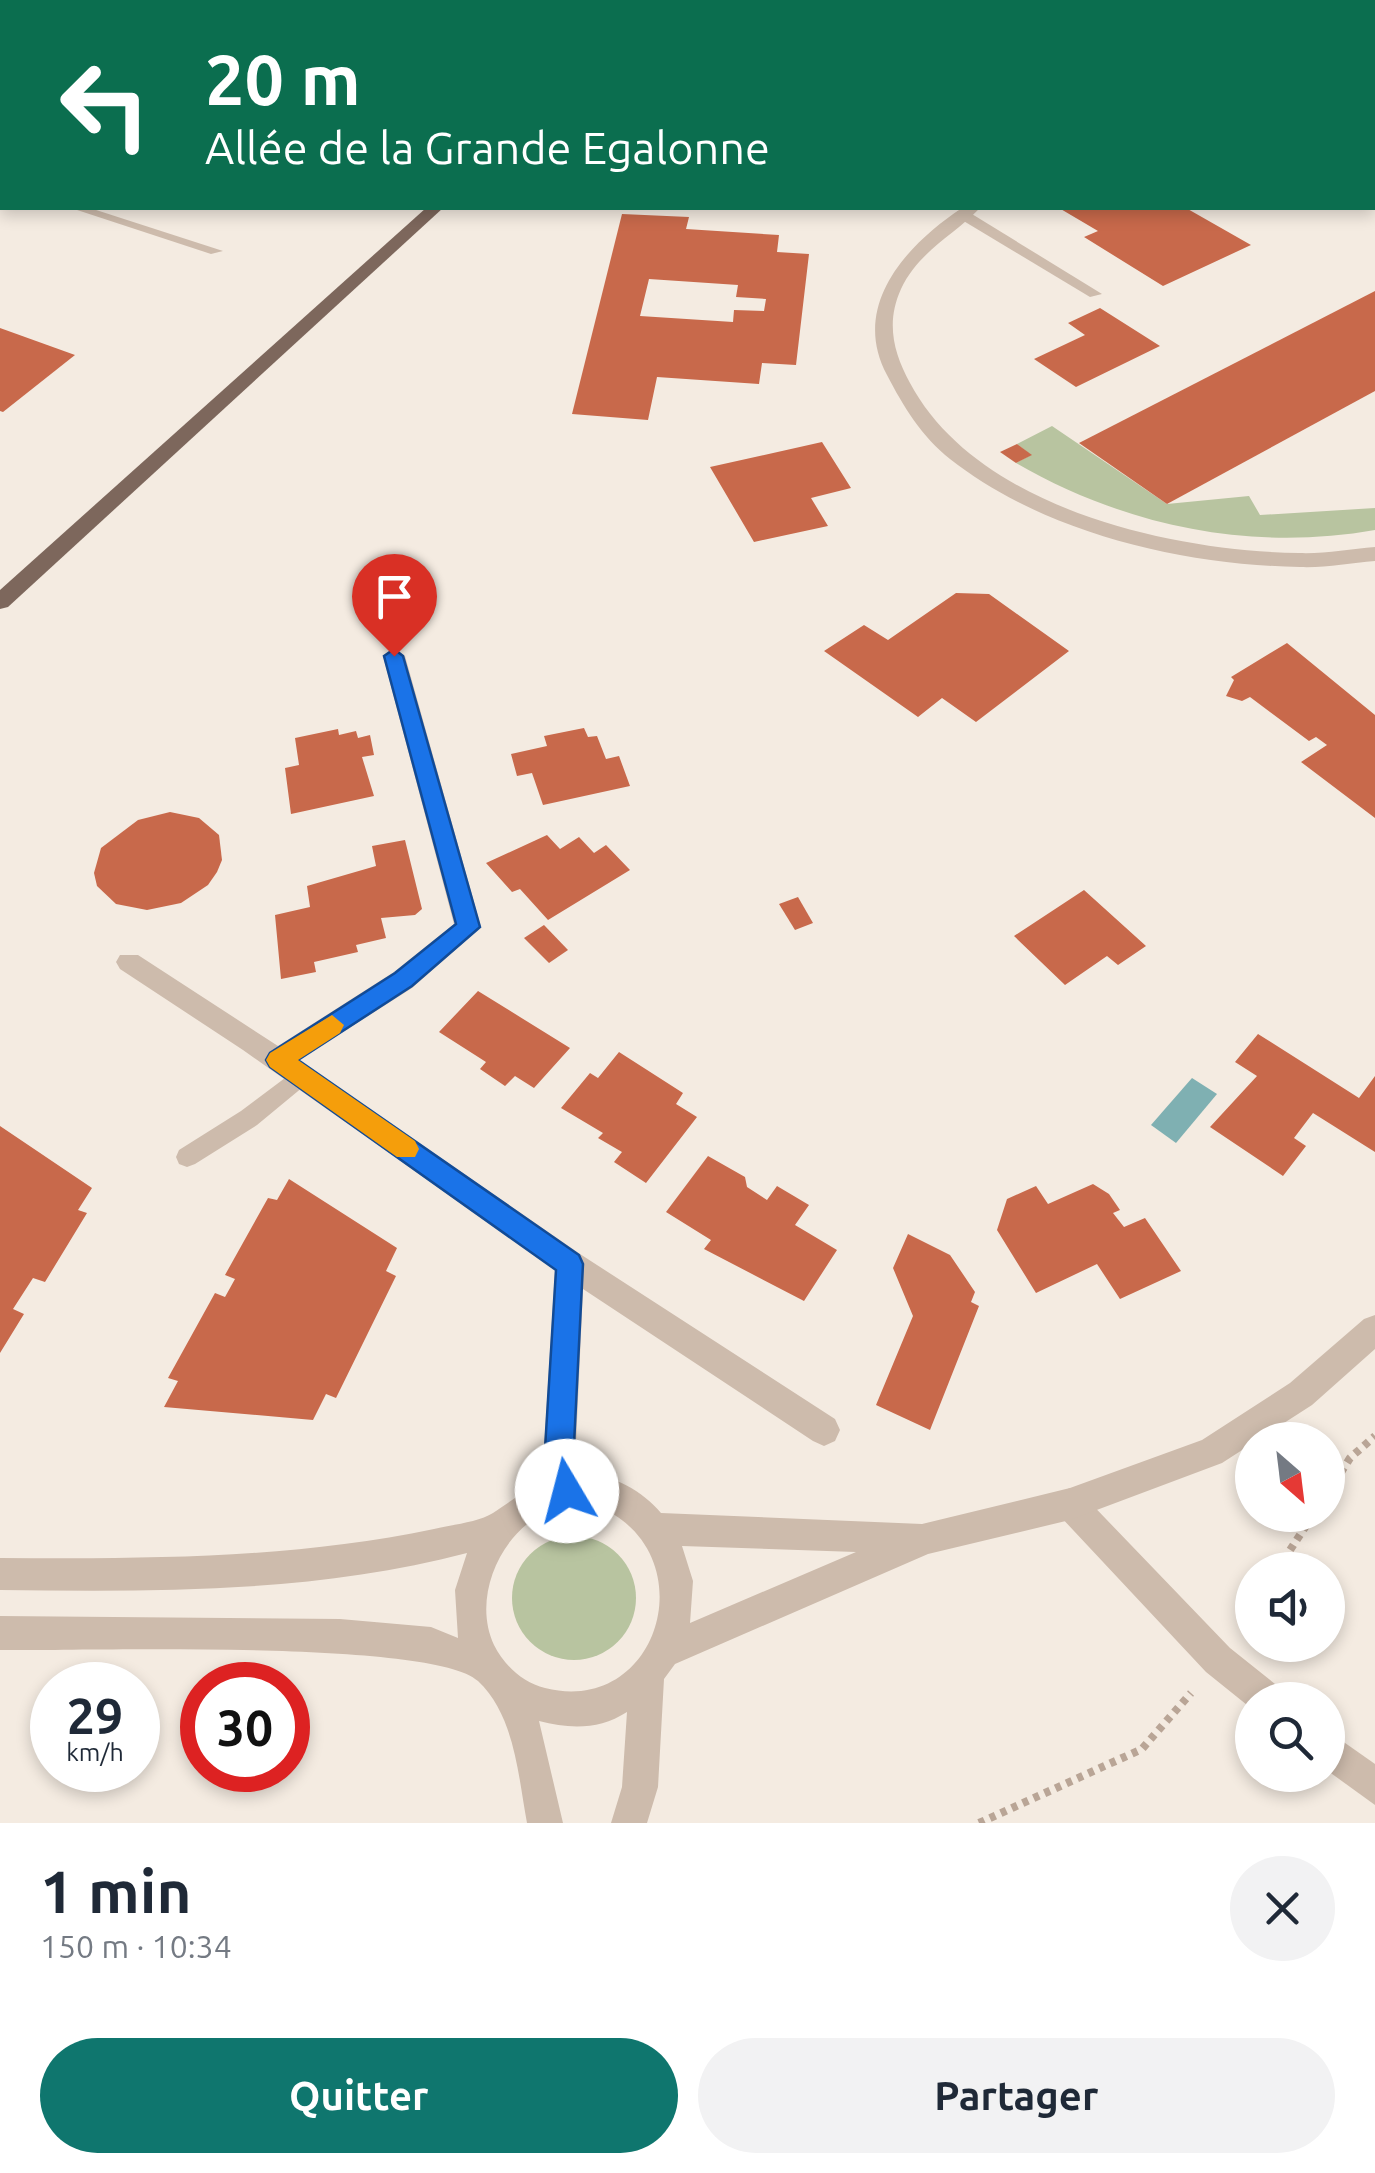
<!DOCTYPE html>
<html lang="fr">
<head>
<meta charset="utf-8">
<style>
  :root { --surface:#fff; --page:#f2f2f3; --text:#1f2937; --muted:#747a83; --accent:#0f766e }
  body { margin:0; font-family:Ubuntu,sans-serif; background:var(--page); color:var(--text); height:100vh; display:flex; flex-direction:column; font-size:38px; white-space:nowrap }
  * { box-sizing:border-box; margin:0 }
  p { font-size:32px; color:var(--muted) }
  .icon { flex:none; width:55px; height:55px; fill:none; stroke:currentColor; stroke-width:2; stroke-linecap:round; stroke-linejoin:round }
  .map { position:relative; height:1823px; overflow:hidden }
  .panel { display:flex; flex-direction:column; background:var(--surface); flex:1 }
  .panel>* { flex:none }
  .hud { position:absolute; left:0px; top:0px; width:1375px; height:210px; box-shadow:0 5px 15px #0003; background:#0b6e4f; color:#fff; overflow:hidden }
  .needle { width:65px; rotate:152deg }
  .buttons { position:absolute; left:1235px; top:1422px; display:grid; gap:20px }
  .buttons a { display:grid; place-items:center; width:110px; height:110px; border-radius:50%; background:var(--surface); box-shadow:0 5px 15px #0003; font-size:50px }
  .speed { position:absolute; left:30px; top:1662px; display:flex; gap:20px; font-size:50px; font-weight:700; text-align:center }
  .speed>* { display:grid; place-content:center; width:130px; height:130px; border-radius:50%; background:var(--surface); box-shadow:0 5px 15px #0003; line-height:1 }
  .speed small { font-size:25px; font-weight:400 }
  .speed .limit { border:15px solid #d22; background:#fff; color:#111 }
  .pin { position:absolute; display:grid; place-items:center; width:85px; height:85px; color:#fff; margin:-102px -42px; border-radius:50% 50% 50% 0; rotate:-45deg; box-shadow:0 0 10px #0007 }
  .pin .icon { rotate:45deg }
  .me { position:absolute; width:110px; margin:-55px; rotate:352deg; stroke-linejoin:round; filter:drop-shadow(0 0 8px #0008) }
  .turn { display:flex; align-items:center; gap:35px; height:210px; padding:0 40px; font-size:45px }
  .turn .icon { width:130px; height:130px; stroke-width:2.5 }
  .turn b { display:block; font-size:70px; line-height:85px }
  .round { display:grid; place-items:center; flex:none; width:105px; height:105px; border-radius:52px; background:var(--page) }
  .headline { display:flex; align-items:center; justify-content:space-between; height:170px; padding:0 40px }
  h1 { font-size:60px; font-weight:700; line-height:75px }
  .action { display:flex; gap:20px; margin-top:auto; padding:20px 40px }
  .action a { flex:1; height:115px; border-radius:60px; background:var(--accent); color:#fff; font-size:40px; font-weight:700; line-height:115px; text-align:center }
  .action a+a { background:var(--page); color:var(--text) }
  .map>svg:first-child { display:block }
  .green { fill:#b8c4a0 }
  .water { fill:#7fb0b2 }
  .building { fill:#c8694b; fill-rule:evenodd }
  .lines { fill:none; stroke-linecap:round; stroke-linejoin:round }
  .path { stroke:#b9a596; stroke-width:8; stroke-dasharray:6 6; stroke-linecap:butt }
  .service { fill:#cdbbac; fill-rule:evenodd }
  .minor { fill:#cdbbac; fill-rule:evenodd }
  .tertiary { fill:#cdbbac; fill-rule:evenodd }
  .primary { fill:#7d675c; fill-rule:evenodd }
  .route { fill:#1a73e8; stroke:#114b97; stroke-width:2.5 }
  .slow { fill:#f59e0b }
</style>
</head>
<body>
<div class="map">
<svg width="1375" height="1823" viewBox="0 0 1375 1823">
  <rect width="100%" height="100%" fill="#f4ebe1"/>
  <g class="green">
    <path d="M1052 426 1167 504 1249 496 1260 515 1375 508V530C1250 552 1125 526 1016 463L1031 455 1017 444Z"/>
    <circle cx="574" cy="1598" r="62"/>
  </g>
  <path class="water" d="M1192 1078 1217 1094 1176 1143 1151 1125Z"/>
  <g class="building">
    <path d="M1059 208H1186L1251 245 1163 286 1084 237 1098 231Z"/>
    <path d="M622 214 689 217 686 229 779 235 777 252 809 254 796 365 762 363 759 384 657 377 648 420 572 414ZM649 279 738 285 736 297 766 299 764 311 734 310 733 322 640 316Z"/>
    <path d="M1375 291V391L1167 504 1079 443Z"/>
    <path d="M1100 308 1160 346 1076 387 1034 359 1085 335 1068 323Z"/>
    <path d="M0 328 75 355 3 412 0 411Z"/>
    <path d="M822 442 851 488 811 498 828 526 754 542 710 467Z"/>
    <path d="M1017 444 1032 455 1016 463 1000 452Z"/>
    <path d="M956 593 989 594 1069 651 976 722 942 698 918 717 824 651 864 625 888 640Z"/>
    <path d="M1287 643 1375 715V818L1301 762 1327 745 1316 737 1309 741 1250 697 1242 701 1226 696 1234 680 1231 677Z"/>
    <path d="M584 728 588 737 597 736 606 759 619 756 630 786 543 805 532 773 517 776 511 754 547 746 544 736Z"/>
    <path d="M338 729 339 735 356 731 358 738 370 735 374 755 362 757 374 796 291 814 285 768 299 765 295 738Z"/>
    <path d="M170 812 199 818 219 835 222 860 217 872 208 885 181 903 147 910 116 904 97 886 94 873 101 848 138 820Z"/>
    <path d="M547 835 560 849 579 837 594 853 606 845 630 870 548 920 520 889 512 892 486 863Z"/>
    <path d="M405 840 422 909 415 915 381 918 386 938 356 945 358 952 314 962 316 972 281 979 275 915 310 907 307 886 376 866 372 846Z"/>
    <path d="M1084 890 1146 946 1118 965 1107 956 1065 985 1014 936Z"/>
    <path d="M798 897 813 923 795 930 779 904Z"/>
    <path d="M544 925 568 950 549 963 524 938Z"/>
    <path d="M478 991 570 1048 534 1088 515 1076 505 1086 480 1069 486 1062 439 1032Z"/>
    <path d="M1258 1034 1359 1098 1375 1076V1152L1313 1113 1294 1138 1306 1146 1283 1176 1210 1127 1257 1076 1235 1062Z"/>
    <path d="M619 1052 683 1093 676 1104 697 1117 646 1183 614 1162 622 1152 598 1138 603 1133 561 1108 590 1073 598 1078Z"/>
    <path d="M0 1126 92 1188 78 1210 87 1213 45 1282 33 1278 13 1309 24 1314 0 1353Z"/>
    <path d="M708 1156 745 1177 747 1187 767 1200 777 1186 809 1205 795 1225 837 1250 804 1301 704 1249 711 1240 666 1212Z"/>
    <path d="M289 1179 397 1248 386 1271 396 1276 336 1398 326 1394 313 1420 164 1407 178 1381 168 1378 215 1293 225 1297 235 1279 225 1275 268 1198 277 1200Z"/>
    <path d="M1093 1184 1109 1194 1120 1210 1113 1213 1124 1227 1145 1218 1181 1271 1120 1299 1097 1264 1036 1293 997 1230 1007 1199 1036 1186 1048 1204Z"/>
    <path d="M908 1234 950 1255 975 1292 971 1302 979 1306 930 1430 876 1405 913 1316 893 1268Z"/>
  </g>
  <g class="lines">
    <g class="path">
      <path d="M1328 1493 1350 1458 1375 1436"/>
      <path d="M1277 1570 1313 1515"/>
      <path d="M1243 1623 1252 1608"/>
      <path d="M979 1823 1142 1749 1191 1693"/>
    </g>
    <g class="service">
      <path d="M209 0H227L229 2H211Z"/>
      <path d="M877 0H896L898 2H879Z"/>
      <path d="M0 178 2 179V187L0 186Z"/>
      <path d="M71 208H90L223 251 211 254Z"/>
      <path d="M957 211H967L1102 294 1090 297 957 217Z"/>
      <path d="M301 1066 309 1068 312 1075 309 1082 257 1125 195 1164 187 1167 179 1164 176 1157 179 1150 241 1111Z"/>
    </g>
    <g class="minor">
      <path d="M1167 0H1185L1186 2H1169Z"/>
      <path d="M1372 31H1375L1372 40Z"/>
      <path d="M962 208H980C953 236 919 251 901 289 886 322 893 352 910 383 976 507 1168 551 1299 553 1324 554 1350 549 1375 547V561C1350 563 1325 568 1300 567 1182 565 1044 533 950 459 922 437 903 406 887 375 850 306 906 245 962 208Z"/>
      <path d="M394 648 405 656 481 927 412 988 299 1060 580 1254 835 1419 840 1430 835 1441 824 1446 813 1441 583 1289 575 1465 583 1491 578 1502 567 1507 556 1502 543 1465 555 1270 243 1050 120 969 116 962 120 955H138L278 1046 394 972 454 924 383 656Z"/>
      <path d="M1070 1488 1081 1493 1230 1648 1280 1688 1285 1700H1252V1709L1206 1672 1059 1515 1054 1504 1059 1493Z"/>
      <path d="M1328 1731 1375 1764V1805L1328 1771Z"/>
    </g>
    <path class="tertiary" d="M1375 1315V1349L1312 1405 1222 1463 1070 1520 928 1554 675 1664 664 1679 658 1787 647 1823H611L622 1787 627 1712C599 1730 570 1729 539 1721L563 1823H527C518 1775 515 1716 478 1681 433 1639 79 1651 0 1650V1616L340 1619 431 1627 458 1638 455 1590 467 1553C315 1593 156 1592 0 1590V1558C146 1559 291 1559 434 1529 451 1525 479 1522 493 1513 525 1492 540 1476 582 1474 611 1473 643 1491 661 1513L922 1524 1070 1488 1202 1440 1290 1383 1364 1319ZM597 1506C707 1551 661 1717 545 1688 523 1683 504 1665 494 1645 471 1596 502 1529 551 1510 565 1505 582 1506 597 1506ZM682 1546 856 1552 690 1623 693 1581Z"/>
    <path class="primary" d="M426 208H443L8 607 0 609V590Z"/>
  </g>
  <path class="route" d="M394 649 403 656 480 927 412 986 298 1060 579 1255 583 1264 573 1465 582 1491 577 1501 567 1505 557 1501 544 1465 556 1270 270 1067 266 1060 270 1053 395 973 456 924 384 656Z"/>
  <path class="slow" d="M332 1015 344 1025 340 1033 298 1060 415 1141 419 1149 415 1157H397L270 1067 266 1060 270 1053Z"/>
</svg>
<div class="buttons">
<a><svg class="needle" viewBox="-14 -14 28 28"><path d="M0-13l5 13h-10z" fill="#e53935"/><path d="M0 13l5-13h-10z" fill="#747a83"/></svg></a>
<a><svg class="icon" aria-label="sound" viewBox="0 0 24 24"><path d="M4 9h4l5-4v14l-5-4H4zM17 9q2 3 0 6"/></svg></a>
<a><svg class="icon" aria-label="search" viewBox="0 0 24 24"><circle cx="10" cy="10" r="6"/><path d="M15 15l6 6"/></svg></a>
</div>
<div class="speed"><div>29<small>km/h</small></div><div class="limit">30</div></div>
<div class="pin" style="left:394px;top:656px;background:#d93025"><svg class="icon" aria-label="arrive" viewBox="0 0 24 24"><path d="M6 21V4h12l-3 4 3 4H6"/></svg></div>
<svg class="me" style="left:567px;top:1491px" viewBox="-20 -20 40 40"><circle r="19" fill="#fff"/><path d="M0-13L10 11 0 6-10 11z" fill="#1a73e8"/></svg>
<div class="hud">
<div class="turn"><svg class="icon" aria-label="left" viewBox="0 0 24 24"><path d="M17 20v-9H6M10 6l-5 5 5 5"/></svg><div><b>20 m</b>Allée de la Grande Egalonne</div></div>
</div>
</div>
<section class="panel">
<div class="headline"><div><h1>1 min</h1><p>150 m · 10:34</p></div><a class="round"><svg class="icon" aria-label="close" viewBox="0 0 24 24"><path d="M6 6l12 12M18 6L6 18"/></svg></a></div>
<div class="action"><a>Quitter</a><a>Partager</a></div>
</section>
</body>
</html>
